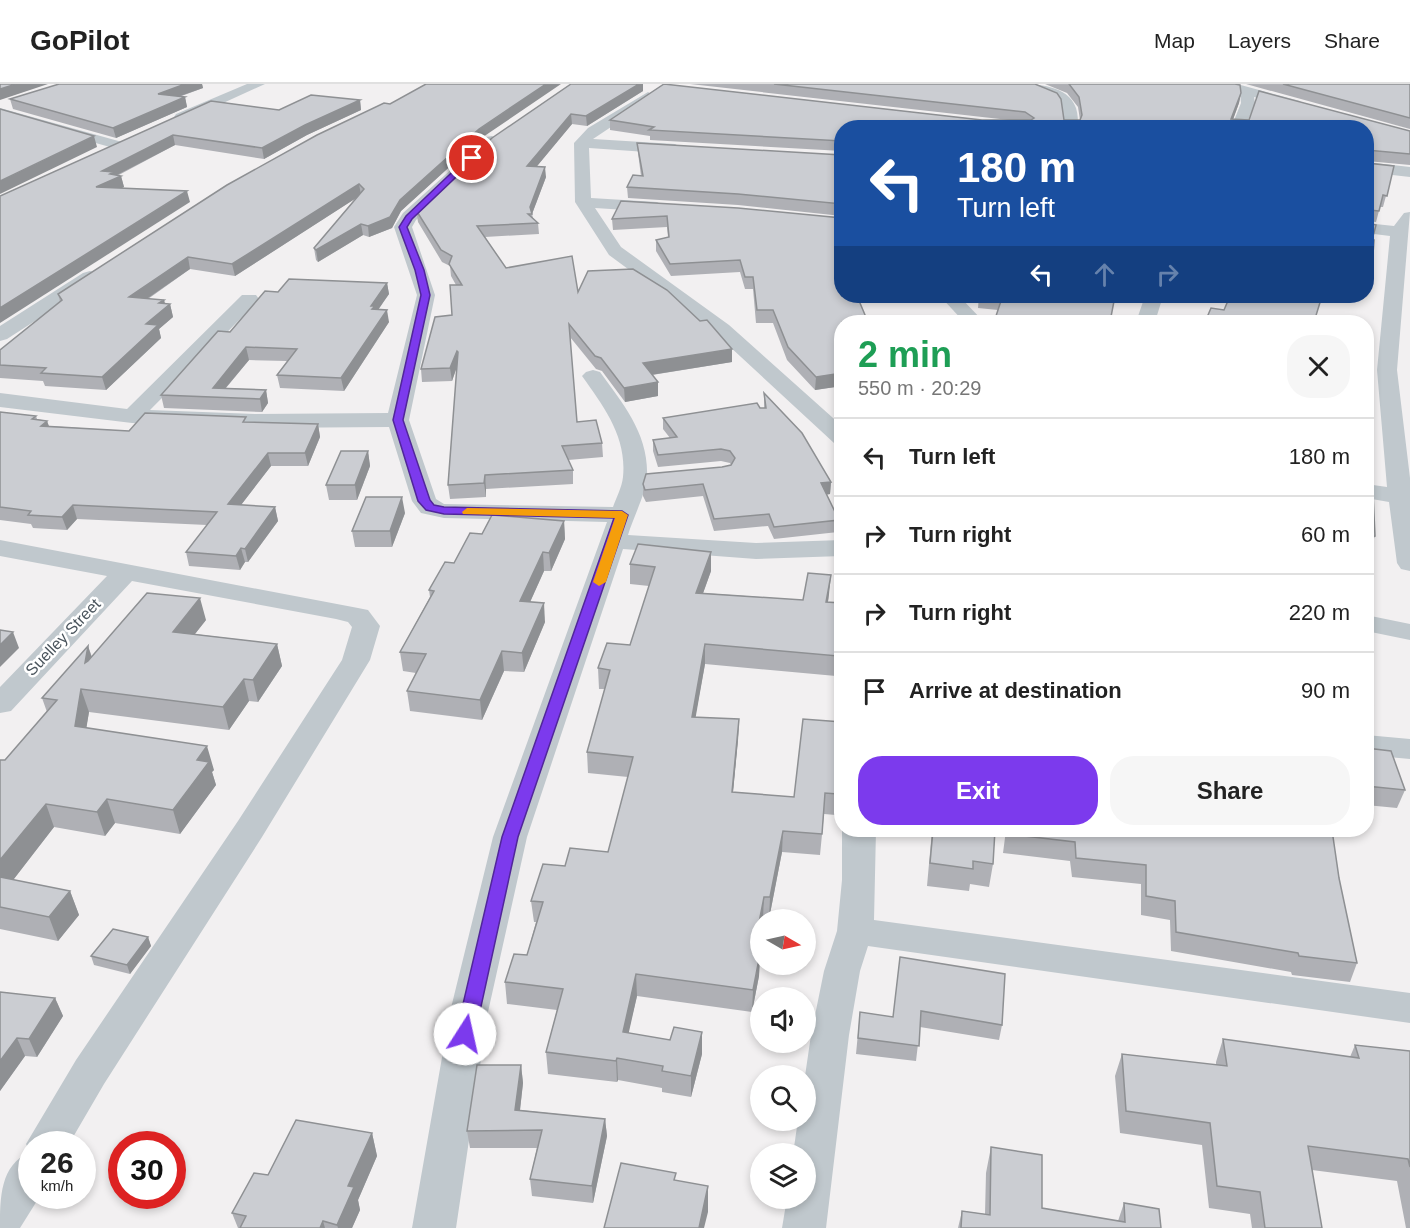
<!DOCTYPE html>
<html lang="en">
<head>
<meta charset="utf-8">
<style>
  :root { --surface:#fff; --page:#f6f6f6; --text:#222; --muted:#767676; --line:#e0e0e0; --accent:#7c3aed }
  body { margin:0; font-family:Arial,sans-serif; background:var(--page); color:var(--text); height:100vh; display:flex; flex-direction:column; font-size:22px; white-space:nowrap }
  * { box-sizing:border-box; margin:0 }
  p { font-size:20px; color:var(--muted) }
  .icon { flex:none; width:33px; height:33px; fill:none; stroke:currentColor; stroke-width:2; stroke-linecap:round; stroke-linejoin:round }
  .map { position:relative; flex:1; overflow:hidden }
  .side { position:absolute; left:834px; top:231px; width:540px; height:522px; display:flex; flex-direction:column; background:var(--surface); border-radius:24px; box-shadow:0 3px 9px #0003 }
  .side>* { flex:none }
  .banner { position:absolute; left:834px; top:36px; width:540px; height:183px; border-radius:24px; box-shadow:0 3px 9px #0003; background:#1a4fa0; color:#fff; overflow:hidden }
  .needle { width:39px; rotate:99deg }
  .fabs { position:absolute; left:750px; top:825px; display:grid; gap:12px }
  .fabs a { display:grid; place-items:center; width:66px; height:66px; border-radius:50%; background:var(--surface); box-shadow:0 3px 9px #0003; font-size:30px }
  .speed { position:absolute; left:18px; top:1047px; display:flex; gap:12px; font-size:30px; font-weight:700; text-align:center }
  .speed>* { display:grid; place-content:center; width:78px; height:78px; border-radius:50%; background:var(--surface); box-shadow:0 3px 9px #0003; line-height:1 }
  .speed small { font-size:15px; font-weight:400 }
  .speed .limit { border:9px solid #d22; background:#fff; color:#111 }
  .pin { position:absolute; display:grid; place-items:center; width:51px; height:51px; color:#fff; margin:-26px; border:3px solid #fff; border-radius:50%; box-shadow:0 2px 6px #0007 }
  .me { position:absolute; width:66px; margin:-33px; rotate:10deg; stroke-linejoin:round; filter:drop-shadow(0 0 4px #0008) }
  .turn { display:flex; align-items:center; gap:21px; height:126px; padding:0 24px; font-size:27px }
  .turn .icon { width:78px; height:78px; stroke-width:2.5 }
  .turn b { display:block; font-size:42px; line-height:51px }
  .lanes { display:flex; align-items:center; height:57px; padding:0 24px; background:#0003; justify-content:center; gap:30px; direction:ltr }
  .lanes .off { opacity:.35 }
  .round { display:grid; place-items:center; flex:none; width:63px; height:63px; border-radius:24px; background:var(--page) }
  .overview { display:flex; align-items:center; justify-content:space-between; height:102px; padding:0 24px }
  h1 { font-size:36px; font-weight:800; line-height:45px; color:#1e9e55 }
  .cta { display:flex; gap:12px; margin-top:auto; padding:12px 24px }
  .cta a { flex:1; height:69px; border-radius:24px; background:var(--accent); color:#fff; font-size:24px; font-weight:800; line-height:69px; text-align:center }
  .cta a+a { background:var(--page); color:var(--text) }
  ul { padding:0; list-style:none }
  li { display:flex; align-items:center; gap:18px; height:78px; padding:0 24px; border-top:2px solid var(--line) }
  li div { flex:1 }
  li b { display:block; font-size:22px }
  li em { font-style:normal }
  header { display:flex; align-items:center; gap:36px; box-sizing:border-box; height:84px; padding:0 30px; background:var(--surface); border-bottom:2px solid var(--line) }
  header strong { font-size:28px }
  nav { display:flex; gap:33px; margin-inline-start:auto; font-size:21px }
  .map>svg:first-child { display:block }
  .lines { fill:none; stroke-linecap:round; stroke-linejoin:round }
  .minor { fill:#c0c8cd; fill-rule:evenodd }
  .wall { fill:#afb0b5 }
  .shaded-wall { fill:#8e9093 }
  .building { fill:#cbcdd2; stroke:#8e9093; stroke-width:1.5 }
  .route { fill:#7c3aed; stroke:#51269a; stroke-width:1.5 }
  .slow { fill:#f59e0b }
  .labels { text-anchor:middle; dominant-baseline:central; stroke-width:5; stroke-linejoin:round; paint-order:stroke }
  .street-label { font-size:16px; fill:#4a545c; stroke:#fff }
</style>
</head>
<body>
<header>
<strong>GoPilot</strong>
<nav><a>Map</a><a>Layers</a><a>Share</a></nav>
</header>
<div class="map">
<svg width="1410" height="1144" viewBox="0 0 1410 1144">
  <rect width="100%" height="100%" fill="#f2f0f1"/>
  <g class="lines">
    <g class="minor">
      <path d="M247 0H265L186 36H176L174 33 176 30Z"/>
      <path d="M1017 0C1037 0 1068 1 1076 24 1078 30 1078 37 1078 44H1064L1062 24 1057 17Z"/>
      <path d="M1216 0H1237L1300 17 1302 20 1295 24 1254 13 1255 19 1245 44H1231L1241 19 1240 9 1218 3Z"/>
      <path d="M648 8 655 12 653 15 593 55 675 60 683 65 675 70 589 64 591 114 657 118 665 123 657 128 595 124 621 163 729 241 842 342V361L834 359 715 249 609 171 575 118 574 59 588 44Z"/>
      <path d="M0 24 122 58 124 61 117 65 0 32Z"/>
      <path d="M492 52 499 56 497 59 416 136 412 143 435 211 409 336 436 415 444 420 613 423C616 414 622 403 623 393 627 353 604 323 582 292L586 288 593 286 600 288C623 320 649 350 647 393 646 409 633 434 628 451L756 459 842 456V472L756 475 623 465 527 753 488 928 456 1144H412L450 928 493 753 607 438 444 434 421 429 412 417 389 343 255 344 132 339 0 323V309L127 325 242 211H256L259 215 256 219 150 326 255 330 388 329 417 211 394 143 403 129 487 53Z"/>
      <path d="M1366 78 1410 83V93L1366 88Z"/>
      <path d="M1410 128 1397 286 1410 394V487L1401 485 1397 479 1389 418 1366 414V400L1387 403 1377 286 1390 152 1366 149V139L1394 142 1404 129Z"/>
      <path d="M90 187 97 189 99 193 97 197 7 255 0 257V242L83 189Z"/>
      <path d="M940 212H959L984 238H964Z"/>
      <path d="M1145 212H1163L1155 238H1136Z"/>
      <path d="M0 456 358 524 368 526 380 542 370 576 262 753 104 1000 69 1060H32V1112H40L20 1144H0C0 1114 0 1081 30 1068L26 1060 76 976 238 737 342 576 352 543 348 538 336 535 132 497 11 627 0 629V603L107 492 0 472Z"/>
      <path d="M1366 531 1410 540V556L1366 547Z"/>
      <path d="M1366 651 1410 655V675L1366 671Z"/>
      <path d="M842 746H876L874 836 1410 909V939L868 862 860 887 849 951 826 1144H782L787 1114H806V1070H793L798 1036H806L805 992 811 951 824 887 837 847 842 796Z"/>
    </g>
  </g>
  <g class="wall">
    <path d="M202 0 203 4 179 13H185L187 23 116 54 13 25 10 15Z"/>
    <path d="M571 0H643V7L587 42 572 40 537 82 546 93 532 130 533 134 538 139 539 150 485 153 506 184 578 208 732 278 652 291 658 312 625 318 602 287 596 285 570 253 577 338 602 359 603 373 568 376 573 386V400L486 405V413L450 415 448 401 457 282 452 297 422 298 421 285 452 231 456 201 451 192 450 182 442 178 418 138 416 126Z"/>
    <path d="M664 0 982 36H1009L690 0H1035L1057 9 1061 15 1064 36H1080L1078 23 1067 9 1045 0H1235L1240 1 1241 9 1239 19 1233 35 1249 36 1259 7 1410 47V81L1367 77V79L1394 82 1383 123H1380L1376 138 1367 137 1368 139 1376 141 1372 156H1374L1371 199 1368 211H1366V44H842V67L650 56V52L610 46V36Z"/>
    <path d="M1246 0H1410V45Z"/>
    <path d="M360 16 361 26 307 51 264 75 175 61 117 92H121L124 103 122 104 190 118 0 112 211 17 279 26Z"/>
    <path d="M480 55 401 127 392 144 369 153 363 151 318 178 316 176 314 164 356 114 235 192 190 185 148 215 164 216 165 220H170L173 233 159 245 161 254 106 306 45 302 43 297 0 294V266L60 218 58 210Z"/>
    <path d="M637 59 842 71V132L738 121 628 114 627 103 641 92 638 69Z"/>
    <path d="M621 117 842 134V212H871H857L842 238V302L815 306 787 276 773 239H756L753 205H745L740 188 671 192 656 167V156L668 153 667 143 613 146 612 135Z"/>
    <path d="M387 199 389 210 378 225 389 238 344 307 280 304 277 291 287 277 249 276 226 304 266 306 268 319 262 328 164 324 161 311 230 248 278 208Z"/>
    <path d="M979 212H1115L998 226 978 224Z"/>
    <path d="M764 309 831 398 830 410 826 411 839 436 838 448 774 455 768 442 714 447 703 412 646 418 643 412V400L731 381 730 379 721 377 658 383 653 367V356L670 354 663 345V334L764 324Z"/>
    <path d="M0 328 36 332 37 335 47 337 49 342 129 347 247 338 318 340 320 353 308 382H271L241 421 275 423 278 437 248 478H245L240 486 189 482 186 468 207 441 77 435 67 446 33 444 31 440 0 436Z"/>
    <path d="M368 367 370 382 357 416H329L326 401Z"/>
    <path d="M1366 406 1375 452 1372 460H1366Z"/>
    <path d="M405 429 392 463H355L352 447Z"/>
    <path d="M564 437 565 455 551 487H544L530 518 545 538 524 588 504 587 482 636 410 627 407 607 416 589 403 587 400 568 430 513 429 506 454 479Z"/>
    <path d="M630 480 711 487 703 509 803 516 829 510 828 518 842 552 836 592 705 580 695 633 739 635 738 656 733 708 794 713 842 672 836 731 824 730 820 771 782 768 769 835 763 834V836H760L756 870H760L759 892 752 928 637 912 628 949 702 970 691 1013 662 1008V1004L618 996 617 998 548 990 546 968 557 926 507 920 505 898 527 871 536 838H534L531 817 565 782 608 768 628 693 588 689 587 668 605 605H599L598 584 630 561 649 502 630 500Z"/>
    <path d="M206 536 195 550 277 560 282 582 258 618 249 617 229 646 89 628 86 644 214 686 212 688 216 701 180 750 115 739 105 752 54 743 13 796 70 807 79 831 58 857 0 845V676H5L47 628 42 614 88 562 92 573Z"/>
    <path d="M1366 604 1373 621 1366 638Z"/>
    <path d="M1366 664 1405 706 1397 724 1366 721Z"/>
    <path d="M932 746H995L993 780 989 803 970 800 969 807 927 802Z"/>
    <path d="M1006 746H1263L1275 748V746H1332L1339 794 1357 879 1350 898 1292 891 1291 888 1171 867 1170 836 1141 831V800L1072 793 1070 777 1003 769Z"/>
    <path d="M148 853 151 862 130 890 94 881 91 872Z"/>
    <path d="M900 873 1002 941 999 956 920 943 916 977 856 970 860 928 893 933Z"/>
    <path d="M0 908 55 914 63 932 37 973 25 972 0 1007Z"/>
    <path d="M1223 955 1350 973 1355 961 1410 967V1144H1406L1397 1097 1312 1086 1322 1144H1252L1250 1130 1209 1124 1202 1061 1120 1049 1115 992 1122 970 1216 981V978Z"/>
    <path d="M521 981 523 999 520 1026 605 1035 607 1052 593 1119 532 1112 530 1095 537 1064H470L467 1047Z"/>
    <path d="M372 1049 377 1072 358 1116 360 1126 352 1144H238L232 1129 268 1091Z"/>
    <path d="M991 1063 1042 1124 1118 1137 1124 1119 1161 1144H958L962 1127 985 1130 986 1089Z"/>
  </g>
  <g class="shaded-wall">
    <path d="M16 0H48L0 16V5Z"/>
    <path d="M185 0H203H202L203 4 160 19 158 10Z"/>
    <path d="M546 0H561L480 55 401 127 392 144 369 153 368 142 400 116 479 45Z"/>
    <path d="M639 0H643V7L587 42 586 32Z"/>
    <path d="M1241 9 1239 19 1230 44 1231 35Z"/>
    <path d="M185 13 187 23 116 54 113 44Z"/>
    <path d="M360 16 361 26 307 51 264 75 262 64 305 41Z"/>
    <path d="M571 30 572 40 528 93 527 82Z"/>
    <path d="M173 51 175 61 115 92H121L124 103 99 114 96 103 102 87Z"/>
    <path d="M94 52 97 63 0 110V97Z"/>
    <path d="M545 83 546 93 532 130 530 123Z"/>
    <path d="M359 100 361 111 235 192 232 180Z"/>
    <path d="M187 107 190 118 0 239V224Z"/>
    <path d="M361 140 363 151 318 178 316 166Z"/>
    <path d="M188 173 190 185 132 225 129 213Z"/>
    <path d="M387 199 389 210 376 229 371 222Z"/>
    <path d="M164 216 166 224 170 220 173 233 159 245 161 254 106 306 102 293 146 240 159 219Z"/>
    <path d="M387 226 389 238 344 307 341 294Z"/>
    <path d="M246 263 249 276 218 313 213 304Z"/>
    <path d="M732 265V278L644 292 643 279Z"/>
    <path d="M457 267 458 280 452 297 450 284Z"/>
    <path d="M842 289V302L815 306 816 293Z"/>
    <path d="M658 298V312L625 318 624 304Z"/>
    <path d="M266 306 268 319 262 328 260 315Z"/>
    <path d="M47 337 51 349 41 342Z"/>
    <path d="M318 340 320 353 308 382 305 369Z"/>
    <path d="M368 367 370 382 357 416 355 401Z"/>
    <path d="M268 369 271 382 231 434 228 420Z"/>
    <path d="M485 391 486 405V413L484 399Z"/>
    <path d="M1373 391 1370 398 1366 399V392Z"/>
    <path d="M831 398 830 410 820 411 821 399Z"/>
    <path d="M402 413 405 429 392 463 390 447Z"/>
    <path d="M73 421 77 435 67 446 62 433Z"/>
    <path d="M275 423 278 437 248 478 245 465Z"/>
    <path d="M564 437 565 455 551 487 549 469Z"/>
    <path d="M241 464 245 478 240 486 236 472Z"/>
    <path d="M543 468 544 487 522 536 520 517Z"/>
    <path d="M711 468V487L696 529V509Z"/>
    <path d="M831 491 829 510 825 538 826 518Z"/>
    <path d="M200 514 206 536 179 570 173 548Z"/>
    <path d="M544 519 545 538 524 588 522 569Z"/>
    <path d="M842 543V552L836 592 838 572Z"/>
    <path d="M13 548 19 564 0 583V561Z"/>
    <path d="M277 560 282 582 258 618 253 596Z"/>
    <path d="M705 560V580L692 654V633Z"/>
    <path d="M88 562 95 584 85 579Z"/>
    <path d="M502 567 504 587 482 636 480 616Z"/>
    <path d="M244 595 249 617 229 646 223 623Z"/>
    <path d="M81 605 89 628 83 665 75 642Z"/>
    <path d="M739 635 738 656 731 729 732 708Z"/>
    <path d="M207 662 214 686 212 688 216 701 180 750 173 726 197 676Z"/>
    <path d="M107 715 115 739 105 752 97 728Z"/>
    <path d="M46 720 54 743 0 813V776Z"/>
    <path d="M783 747 782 768 769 835 770 813Z"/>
    <path d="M70 807 79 831 58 857 49 833Z"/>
    <path d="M764 813 763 834V836H760V848L752 891 753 869Z"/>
    <path d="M148 853 151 862 130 890 127 881Z"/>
    <path d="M760 870 759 892 752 928 753 906Z"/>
    <path d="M636 890 637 912 624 970 623 948Z"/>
    <path d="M55 914 63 932 37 973 29 955Z"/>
    <path d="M702 948V970L691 1013V992Z"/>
    <path d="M17 954 25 972 0 1007V977Z"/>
    <path d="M617 974 618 996 617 998 616 977Z"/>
    <path d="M521 981 523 999 518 1043 515 1026Z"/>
    <path d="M605 1035 607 1052 593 1119 592 1102Z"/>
    <path d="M372 1049 377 1072 358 1116 360 1126 352 1144H338L337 1141 348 1102Z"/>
    <path d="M708 1102V1128L704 1144H699Z"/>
    <path d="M323 1137 325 1144H320Z"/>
  </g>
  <g class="building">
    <path d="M0 0H16L0 5Z"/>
    <path d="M59 0H185L158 10 185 13 113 44 10 15Z"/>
    <path d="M426 0H546L479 45 400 116 390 133 368 142 361 140 316 166 314 164 364 105 359 100 232 180 188 173 129 213 164 216 159 219 170 220 146 240 158 241 102 293 41 289 46 284 0 281V266L62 216 58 210 227 101 317 51 384 19 390 20Z"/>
    <path d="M571 0H639L586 32 571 30 527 82 545 83 530 123 532 130H528L538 139 477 142 506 184 572 172 578 208 588 187 633 185 667 206 700 237 707 236 732 265 643 279 658 298 624 304 601 274 595 272 569 240 577 338 596 336 602 359 562 362 573 386 485 391 484 399 448 401 458 268 457 267 450 284 421 285 435 233 452 231 450 201H462L449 180 452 172 441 166 416 126 492 54Z"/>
    <path d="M664 0 982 36H1031L1034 34 1025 28 774 0H1035L1057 9 1061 15 1064 36H1080L1082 31 1079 13 1069 0H1235L1240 1 1241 9 1231 35 1249 36 1259 7 1410 47V70L1367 66V79L1394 82 1387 112 1383 111 1379 127 1369 126 1367 128 1368 139 1376 141 1372 156H1374L1371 199 1366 198V44H842V57L649 46 654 43 610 36Z"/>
    <path d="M1283 0H1410V34Z"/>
    <path d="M311 11 360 16 305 41 262 64 173 51 102 87 114 88 110 90 121 92 96 103 187 107 0 224V112L211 17 279 26Z"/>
    <path d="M0 25 94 52 0 97Z"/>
    <path d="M637 59 842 71V120L738 110 627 103 633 91 643 92Z"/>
    <path d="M621 117 738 124 842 134V212H857L868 238H842V289L816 293 788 263 773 226H757L753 193H745L740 176 670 180 656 156 669 153 667 132 612 135Z"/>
    <path d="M289 195 387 199 371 222H375L372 225 387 226 341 294 277 291 297 265 246 263 213 304 266 306 260 315 161 311 218 247 230 248 265 207 278 208Z"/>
    <path d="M979 212H1115L1110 238H994L1002 214Z"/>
    <path d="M1230 212H1322L1314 238H1205L1211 224 1224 226Z"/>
    <path d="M764 309 802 349 831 398 821 399 839 436 774 443 769 430 714 435 703 400 645 406 643 400 646 390 722 383 731 381 735 374 730 367 721 365 658 371 653 356 677 353 663 334 757 319 760 324H766Z"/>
    <path d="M0 328 36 332 32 335 47 337 41 342 129 347 145 329 246 333 243 338 318 340 305 369H268L228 420 275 423 245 465 241 464 236 472 186 468 217 428 73 421 62 433 28 431 31 427 0 423Z"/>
    <path d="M341 367H368L355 401H326Z"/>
    <path d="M1366 374 1373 391 1366 392Z"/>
    <path d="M1366 406 1373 409 1375 452 1366 453Z"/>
    <path d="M366 413H402L390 447H352Z"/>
    <path d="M492 431 564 437 549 469 543 468 520 517 544 519 522 569 502 567 480 616 407 607 426 570 400 568 434 507 429 506 445 478 454 479 470 449 482 450Z"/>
    <path d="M638 460 711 468 696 509 803 516 808 489 831 491 826 518 842 519V543L838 572 705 560 692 633 739 635 732 708 794 713 803 635 842 638V669L838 710 825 709 822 750 783 747 770 813H764L753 869 760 870 753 906 636 890 623 948 670 956 674 943 702 948 691 992 662 987 663 982 617 974 616 977 546 968 563 905 505 898 514 870 527 871 543 818 531 817 543 780 565 782 570 764 608 768 633 673 587 668 610 586 598 584 607 559 630 561 655 483 630 480Z"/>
    <path d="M147 509 200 514 173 548 277 560 253 596 244 595 223 623 81 605 75 642 207 662 197 676 209 678 173 726 107 715 97 728 46 720 0 776V676H5L57 616 42 614 88 562 85 579 88 577Z"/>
    <path d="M0 546 13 548 0 561Z"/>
    <path d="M1366 604 1373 621H1366Z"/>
    <path d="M1366 664 1391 667 1405 706 1366 702Z"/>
    <path d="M933 746H995L993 780 973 777V785L930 779Z"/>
    <path d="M1007 746H1263L1284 751 1283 746H1332L1339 794 1357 879 1299 872 1298 869 1176 848 1175 817 1146 812V781L1076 774 1075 758 1007 750Z"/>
    <path d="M0 793 70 807 49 833 0 823Z"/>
    <path d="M113 845 148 853 127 881 91 872Z"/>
    <path d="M900 873 1005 890 1002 941 921 927 919 962 858 954 860 928 893 933Z"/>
    <path d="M0 908 55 914 29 955 17 954 0 977Z"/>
    <path d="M1223 955 1359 974 1355 961 1410 967V1083L1408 1075 1308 1062 1322 1144H1265L1260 1108 1217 1102 1210 1039 1126 1027 1122 970 1227 982Z"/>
    <path d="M477 981H521L515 1026 605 1035 592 1102 530 1095 542 1046 467 1047Z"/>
    <path d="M296 1036 372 1049 348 1102 354 1103 337 1141 323 1137 320 1144H240L246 1132 232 1129 254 1089 268 1091Z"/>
    <path d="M991 1063 1042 1071V1124L1125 1138 1124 1119 1159 1125 1161 1144H961L962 1127 990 1131Z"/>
    <path d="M621 1079 676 1089 674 1096 708 1102 699 1144H604Z"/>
  </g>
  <path class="route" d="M469 72 476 74 412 135 407 143 424 186 430 211 403 336 430 416 434 421 444 423 622 427 628 431 518 753 475 950 472 955 465 957 459 955 456 950 502 753 614 434 444 430 426 426 418 417 393 336 421 211 415 186 399 143 406 132Z"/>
  <path class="slow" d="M467 424 622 427 628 431 606 498 599 502 593 498 615 434 463 430 462 428Z"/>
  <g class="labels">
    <g class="street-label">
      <text transform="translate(63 553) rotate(-46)">Suelley Street</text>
    </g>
  </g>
</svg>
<div class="fabs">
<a><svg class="needle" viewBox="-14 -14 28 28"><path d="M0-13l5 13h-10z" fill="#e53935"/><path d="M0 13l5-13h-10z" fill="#767676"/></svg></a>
<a><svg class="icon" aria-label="sound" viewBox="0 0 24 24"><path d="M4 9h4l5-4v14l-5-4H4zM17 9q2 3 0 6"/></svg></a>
<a><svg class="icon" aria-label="search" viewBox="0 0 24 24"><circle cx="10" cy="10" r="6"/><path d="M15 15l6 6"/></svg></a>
<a><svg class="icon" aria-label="layers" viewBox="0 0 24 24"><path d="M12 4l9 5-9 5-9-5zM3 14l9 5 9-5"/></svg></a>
</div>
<div class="speed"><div>26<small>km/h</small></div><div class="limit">30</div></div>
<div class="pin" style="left:472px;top:74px;background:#d93025"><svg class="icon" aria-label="arrive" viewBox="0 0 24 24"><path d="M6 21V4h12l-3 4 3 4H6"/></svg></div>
<svg class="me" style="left:465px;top:950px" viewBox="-20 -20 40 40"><circle r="19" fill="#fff"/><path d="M0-13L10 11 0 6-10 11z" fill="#7c3aed"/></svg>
<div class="banner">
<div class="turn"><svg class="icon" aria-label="left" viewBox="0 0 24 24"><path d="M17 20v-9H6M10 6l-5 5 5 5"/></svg><div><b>180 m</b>Turn left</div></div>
<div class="lanes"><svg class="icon" aria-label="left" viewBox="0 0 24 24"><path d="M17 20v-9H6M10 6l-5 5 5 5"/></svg><svg class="icon off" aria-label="ahead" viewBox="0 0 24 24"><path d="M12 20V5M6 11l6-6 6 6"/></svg><svg class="icon off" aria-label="right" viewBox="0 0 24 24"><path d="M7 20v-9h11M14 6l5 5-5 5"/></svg></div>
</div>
<section class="side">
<div class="overview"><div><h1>2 min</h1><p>550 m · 20:29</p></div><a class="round"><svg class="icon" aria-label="close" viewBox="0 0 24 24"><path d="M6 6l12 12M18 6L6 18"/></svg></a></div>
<ul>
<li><svg class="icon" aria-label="left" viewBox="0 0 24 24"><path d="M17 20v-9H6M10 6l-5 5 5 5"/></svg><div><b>Turn left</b></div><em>180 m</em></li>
<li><svg class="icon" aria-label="right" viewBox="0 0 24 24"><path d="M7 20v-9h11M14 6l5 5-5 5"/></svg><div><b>Turn right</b></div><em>60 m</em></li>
<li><svg class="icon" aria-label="right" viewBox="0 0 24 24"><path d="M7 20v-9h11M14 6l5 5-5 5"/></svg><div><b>Turn right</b></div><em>220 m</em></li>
<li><svg class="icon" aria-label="arrive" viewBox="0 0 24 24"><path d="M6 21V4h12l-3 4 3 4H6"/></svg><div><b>Arrive at destination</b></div><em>90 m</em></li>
</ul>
<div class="cta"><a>Exit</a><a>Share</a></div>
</section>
</div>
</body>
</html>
